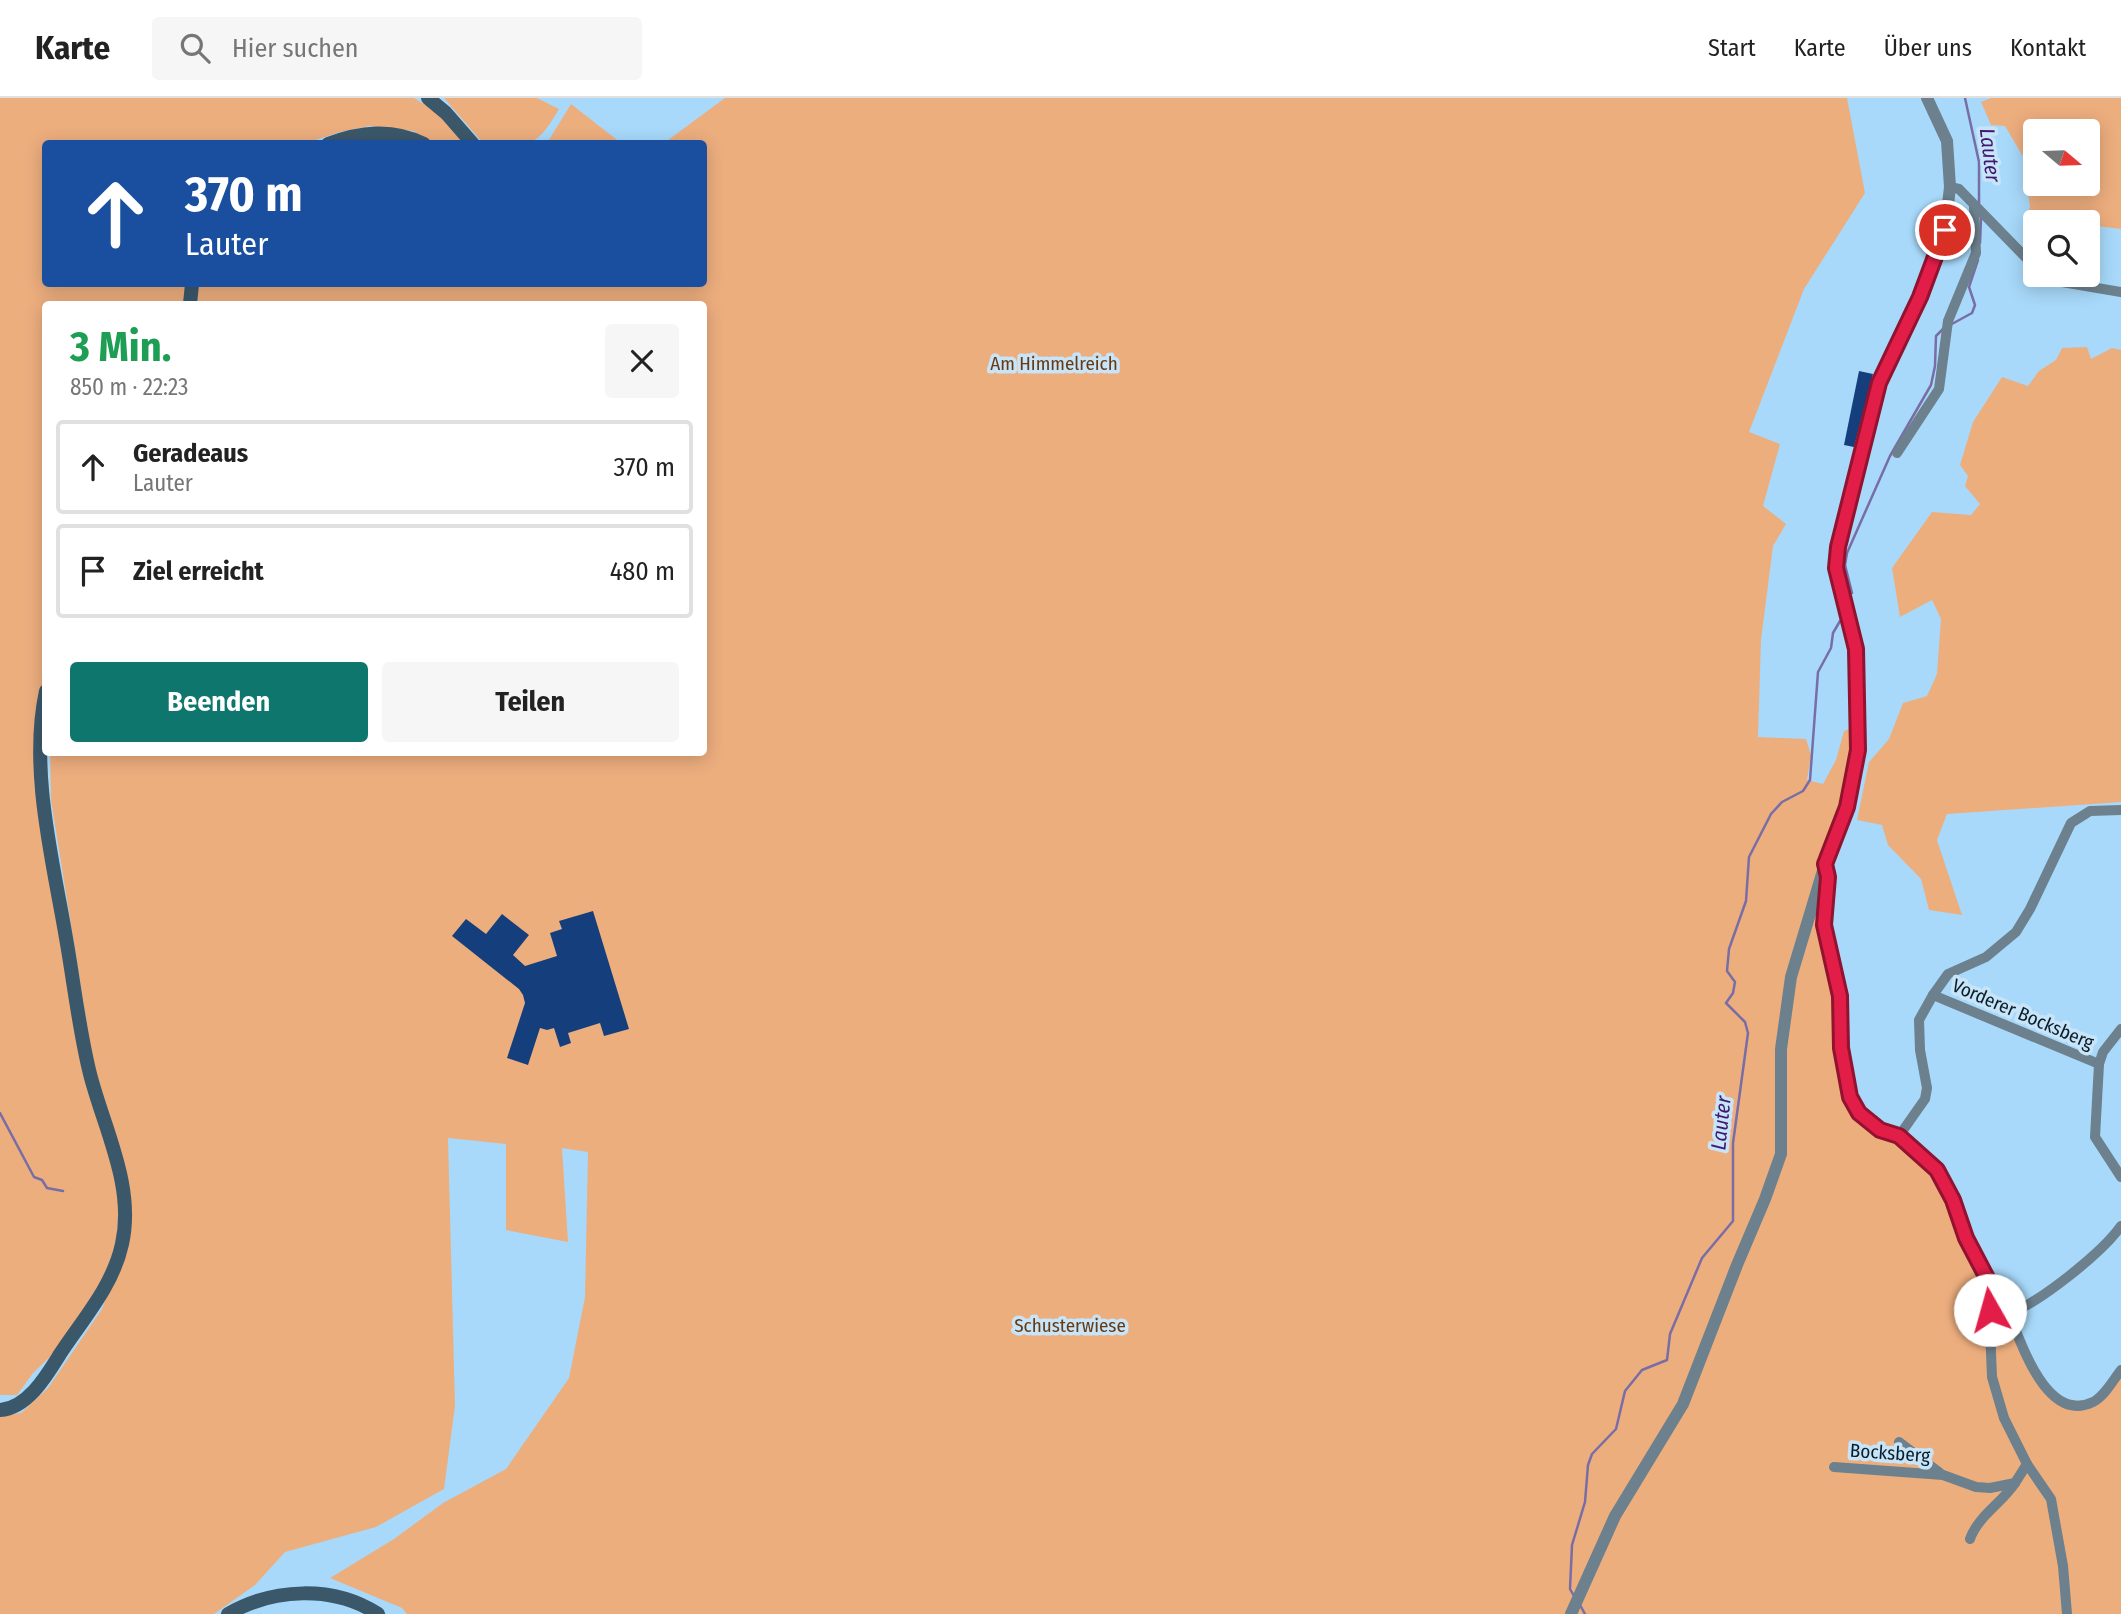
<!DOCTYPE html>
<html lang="de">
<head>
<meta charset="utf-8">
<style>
  :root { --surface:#fff; --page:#f6f6f6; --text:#222; --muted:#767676; --line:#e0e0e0; --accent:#0f766e }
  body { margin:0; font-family:"Fira Sans Condensed",sans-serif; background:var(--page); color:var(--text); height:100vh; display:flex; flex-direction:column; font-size:26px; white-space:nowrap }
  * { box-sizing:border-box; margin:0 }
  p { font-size:23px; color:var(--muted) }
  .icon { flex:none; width:38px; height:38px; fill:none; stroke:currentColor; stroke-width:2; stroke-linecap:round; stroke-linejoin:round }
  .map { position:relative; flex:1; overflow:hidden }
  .side { position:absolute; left:42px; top:203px; width:665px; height:455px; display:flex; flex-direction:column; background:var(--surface); border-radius:7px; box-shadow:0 4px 18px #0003 }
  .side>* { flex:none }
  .hud { position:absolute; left:42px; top:42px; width:665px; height:147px; border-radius:7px; box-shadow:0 4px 18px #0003; background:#1a4fa0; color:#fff; overflow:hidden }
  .needle { width:46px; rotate:109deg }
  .buttons { position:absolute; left:2023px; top:21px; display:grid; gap:14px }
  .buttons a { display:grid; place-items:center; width:77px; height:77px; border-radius:7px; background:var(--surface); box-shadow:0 4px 18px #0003; font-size:35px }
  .pin { position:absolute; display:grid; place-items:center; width:60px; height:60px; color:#fff; margin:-30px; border:4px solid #fff; border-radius:50%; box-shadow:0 2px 7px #0007 }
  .me { position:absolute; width:77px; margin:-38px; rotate:353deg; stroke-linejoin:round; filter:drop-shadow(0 0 5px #0008) }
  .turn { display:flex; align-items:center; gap:24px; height:147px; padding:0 28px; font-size:32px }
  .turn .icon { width:91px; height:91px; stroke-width:2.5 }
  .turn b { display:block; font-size:49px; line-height:60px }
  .round { display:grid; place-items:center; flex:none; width:74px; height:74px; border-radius:7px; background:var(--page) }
  .summary { display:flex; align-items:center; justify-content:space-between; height:119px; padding:0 28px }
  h1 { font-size:42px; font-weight:700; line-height:52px; color:#1e9e55 }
  .button { display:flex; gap:14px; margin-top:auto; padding:14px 28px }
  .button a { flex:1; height:80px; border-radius:7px; background:var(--accent); color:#fff; font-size:28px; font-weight:700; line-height:80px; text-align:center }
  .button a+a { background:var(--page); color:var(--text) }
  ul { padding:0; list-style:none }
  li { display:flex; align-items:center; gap:21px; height:94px; margin:0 14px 10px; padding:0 14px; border:4px solid var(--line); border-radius:7px }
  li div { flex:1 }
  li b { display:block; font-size:26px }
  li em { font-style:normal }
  header { display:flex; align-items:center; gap:42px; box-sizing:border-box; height:98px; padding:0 35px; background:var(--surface); border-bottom:2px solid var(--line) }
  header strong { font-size:33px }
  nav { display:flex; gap:38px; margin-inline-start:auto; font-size:24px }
  .search { width:490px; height:63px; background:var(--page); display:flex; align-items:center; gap:18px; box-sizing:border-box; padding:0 24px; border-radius:7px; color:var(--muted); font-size:26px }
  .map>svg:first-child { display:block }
  .green { fill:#edae7e; fill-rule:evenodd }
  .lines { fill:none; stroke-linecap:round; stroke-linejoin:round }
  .stream { stroke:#796da6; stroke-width:2.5 }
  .building { fill:#153f7c }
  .minor { stroke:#6c808d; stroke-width:10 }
  .tertiary { stroke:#6c808d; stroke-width:12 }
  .secondary { stroke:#3b586b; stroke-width:14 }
  .route-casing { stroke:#92132f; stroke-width:18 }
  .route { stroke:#e11d48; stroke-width:12 }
  .labels { text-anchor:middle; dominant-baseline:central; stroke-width:7; stroke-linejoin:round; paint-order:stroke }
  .park-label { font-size:19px; fill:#693a0f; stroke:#c7e4f8 }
  .street-label { font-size:19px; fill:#0a1d29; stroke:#c7e4f8 }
  .water-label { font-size:21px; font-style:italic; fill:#3f1770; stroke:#c7e4f8 }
</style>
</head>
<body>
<header>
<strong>Karte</strong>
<div class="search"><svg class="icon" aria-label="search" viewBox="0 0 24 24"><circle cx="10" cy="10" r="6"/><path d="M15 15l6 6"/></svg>Hier suchen</div>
<nav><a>Start</a><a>Karte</a><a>Über uns</a><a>Kontakt</a></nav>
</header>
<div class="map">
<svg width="2121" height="1516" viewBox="0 0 2121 1516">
  <rect width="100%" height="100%" fill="#a8d9fa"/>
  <g class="green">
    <path d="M0 0H414L437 14 465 45H435L413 33 370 28 340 34 306 45 46 46V186H186L185 206H46V569L37 617 35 659 119 1093 117 1143 106 1176 57 1252 33 1275 17 1297H0Z"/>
    <path d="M444 0H537L559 11C534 54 529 46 483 45Z"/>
    <path d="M725 0H1847L1865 95 1804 191 1749 334 1780 346 1763 408 1786 426 1773 448 1761 542 1758 639 1806 641 1811 657 1807 682 1823 686 1836 662 1844 633 1859 627 1858 652 1825 766 1824 813 1837 879 1841 950 1859 1015 1937 1072 2032 1270 2062 1302 2094 1303 2121 1272V1516H407L402 1510 330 1480 394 1441 443 1405 506 1371 569 1280 585 1199 588 1054 562 1050 568 1144 506 1132V1046L448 1040 455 1308 444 1391 376 1429 285 1454 255 1487 214 1516H0V1318L21 1315 48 1290 102 1211 127 1144 92 958 51 702 50 655 704 654V206H196L198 186H704V46L664 45Z"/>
    <path d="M1991 0H2121V131L2088 127V124H2035V143L2031 144 2023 136 2030 108 2027 90 2035 79 2005 28 1991 27 1981 4ZM2035 33H2088V86H2035Z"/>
    <path d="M571 6 621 45H547Z"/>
    <path d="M2087 249 2091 261 2112 250 2121 252V704L1947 716 1937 742 1962 817 1929 812 1921 781 1888 747 1882 727 1857 722 1869 664 1889 641 1903 605 1927 598 1937 576 1941 521 1932 502 1900 519 1892 470 1932 414 1971 417 1980 406 1965 388 1968 378 1960 367 1973 324 2002 279 2028 288 2039 273 2056 262 2062 250Z"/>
  </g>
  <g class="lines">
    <g class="stream">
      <path d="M1965 0 1979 64V106"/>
      <path d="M1980 145 1981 120"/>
      <path d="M1950 227 1972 215 1975 207 1969 189 1978 162"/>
      <path d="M1852 495 1845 467 1847 455 1890 358 1931 287 1935 268 1936 238 1944 230"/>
      <path d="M0 1015 34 1079 42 1082 47 1090 63 1093"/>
      <path d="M1574 1498 1570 1491 1572 1447 1585 1404 1588 1367 1592 1356 1616 1331 1625 1293 1642 1272 1667 1262 1670 1236 1702 1160 1733 1123V1045L1748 935 1745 924 1726 905 1733 895 1735 884 1727 873 1729 851 1746 803 1749 759 1771 716 1782 704 1803 693 1810 682 1818 574 1831 550 1833 535 1840 523"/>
      <path d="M1580 1507 1585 1516"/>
    </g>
  </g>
  <g class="building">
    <path d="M1859 273 1873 276 1854 349 1844 347Z"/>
    <path d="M593 813 629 931 604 938 600 925 568 935 571 945 560 949 554 930 547 932 540 930 528 967 507 960 525 905 523 897 519 891 452 838 466 821 486 836 502 816 529 837 513 857 525 868 557 858 550 835 562 831 559 823Z"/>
  </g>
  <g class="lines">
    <g class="minor">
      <path d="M1950 89 1959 91 2035 169"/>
      <path d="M2047 177 2062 184 2121 194"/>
      <path d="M1897 355 1939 291 1948 223 1976 155 1974 109"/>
      <path d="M1826 767C1830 788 1822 809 1824 830 1826 854 1839 874 1840 897 1842 931 1839 965 1850 998 1855 1012 1867 1027 1881 1033 1887 1036 1895 1035 1901 1039 1913 1048 1927 1060 1936 1072 1953 1093 1957 1121 1968 1144 1974 1157 1980 1170 1988 1182 1993 1189 2000 1196 2004 1204 2018 1233 2043 1328 2093 1304 2105 1298 2113 1282 2121 1272"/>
      <path d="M1933 897 2099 966"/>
      <path d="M2121 931 2103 954 2099 966 2095 1039 2121 1079"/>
      <path d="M1899 1038 1925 1001 1927 990 1920 952 1919 922 1933 897 1948 876 1986 859 2016 834 2030 811 2071 725 2090 713 2121 712"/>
      <path d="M1988 1182 1992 1279 2004 1320 2027 1366 2051 1401 2063 1468 2067 1516"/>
      <path d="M2009 1216C2040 1204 2102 1155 2121 1128"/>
      <path d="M1899 1344 1940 1375"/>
      <path d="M1834 1369 1943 1377 1976 1389 1990 1390 2015 1385 2027 1366"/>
      <path d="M1970 1441C1978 1418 2002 1405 2015 1385"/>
    </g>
    <path class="tertiary" d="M1571 1516 1615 1418 1683 1306 1737 1167 1765 1101 1781 1056V951L1791 879 1825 766 1847 709 1858 652 1856 551 1836 470 1838 449 1879 285 1920 199 1945 133 1950 89 1947 43 1927 0"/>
    <g class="secondary">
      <path d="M428 0 446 15 473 46"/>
      <path d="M328 46C360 34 392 30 424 46"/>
      <path d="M190 206 192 186"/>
      <path d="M0 1312C28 1310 47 1277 60 1256 83 1221 113 1188 122 1146 135 1088 104 1031 90 976 79 932 74 885 66 840 53 763 29 671 46 593"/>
      <path d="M228 1516C273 1490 333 1487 378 1516"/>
    </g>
  </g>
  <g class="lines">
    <defs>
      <path id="route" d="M1945 132 1920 199 1879 285 1838 449 1836 470 1856 551 1858 652 1847 709 1825 766 1828 779 1824 827 1840 898 1841 950 1846 977 1850 999 1859 1015 1880 1032 1899 1038 1937 1072 1953 1102 1966 1140 1988 1182 1990 1212"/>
    </defs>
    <use href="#route" class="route-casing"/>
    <use href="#route" class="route"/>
  </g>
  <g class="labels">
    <g class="park-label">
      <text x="1054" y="265">Am Himmelreich</text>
      <text x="1070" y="1227">Schusterwiese</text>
    </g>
    <g class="street-label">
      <text transform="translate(2023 916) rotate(23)">Vorderer Bocksberg</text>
      <text transform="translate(1890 1355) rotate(4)">Bocksberg</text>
    </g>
    <g class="water-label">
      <text transform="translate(1990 57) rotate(83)">Lauter</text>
      <text transform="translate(1721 1025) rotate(-84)">Lauter</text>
    </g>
  </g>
</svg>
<div class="buttons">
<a><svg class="needle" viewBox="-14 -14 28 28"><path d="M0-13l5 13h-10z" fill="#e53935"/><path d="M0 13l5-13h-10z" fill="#767676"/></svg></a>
<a><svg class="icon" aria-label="search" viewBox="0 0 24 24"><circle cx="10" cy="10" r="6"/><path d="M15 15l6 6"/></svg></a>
</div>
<div class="pin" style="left:1945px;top:132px;background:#d93025"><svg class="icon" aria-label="arrive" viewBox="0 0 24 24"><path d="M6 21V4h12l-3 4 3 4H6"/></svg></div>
<svg class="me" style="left:1990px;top:1212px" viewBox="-20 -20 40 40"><circle r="19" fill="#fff"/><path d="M0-13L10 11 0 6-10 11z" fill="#e11d48"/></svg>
<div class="hud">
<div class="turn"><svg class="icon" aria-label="ahead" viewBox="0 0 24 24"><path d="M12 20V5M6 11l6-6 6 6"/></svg><div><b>370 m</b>Lauter</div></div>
</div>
<section class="side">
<div class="summary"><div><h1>3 Min.</h1><p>850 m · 22:23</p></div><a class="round"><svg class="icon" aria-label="close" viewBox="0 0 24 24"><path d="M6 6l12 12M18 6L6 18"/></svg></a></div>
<ul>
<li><svg class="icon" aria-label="ahead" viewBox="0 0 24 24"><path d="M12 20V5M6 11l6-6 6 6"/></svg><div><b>Geradeaus</b><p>Lauter</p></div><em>370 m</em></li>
<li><svg class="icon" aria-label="arrive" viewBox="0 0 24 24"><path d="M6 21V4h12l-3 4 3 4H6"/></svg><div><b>Ziel erreicht</b></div><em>480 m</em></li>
</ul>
<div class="button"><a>Beenden</a><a>Teilen</a></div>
</section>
</div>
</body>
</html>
